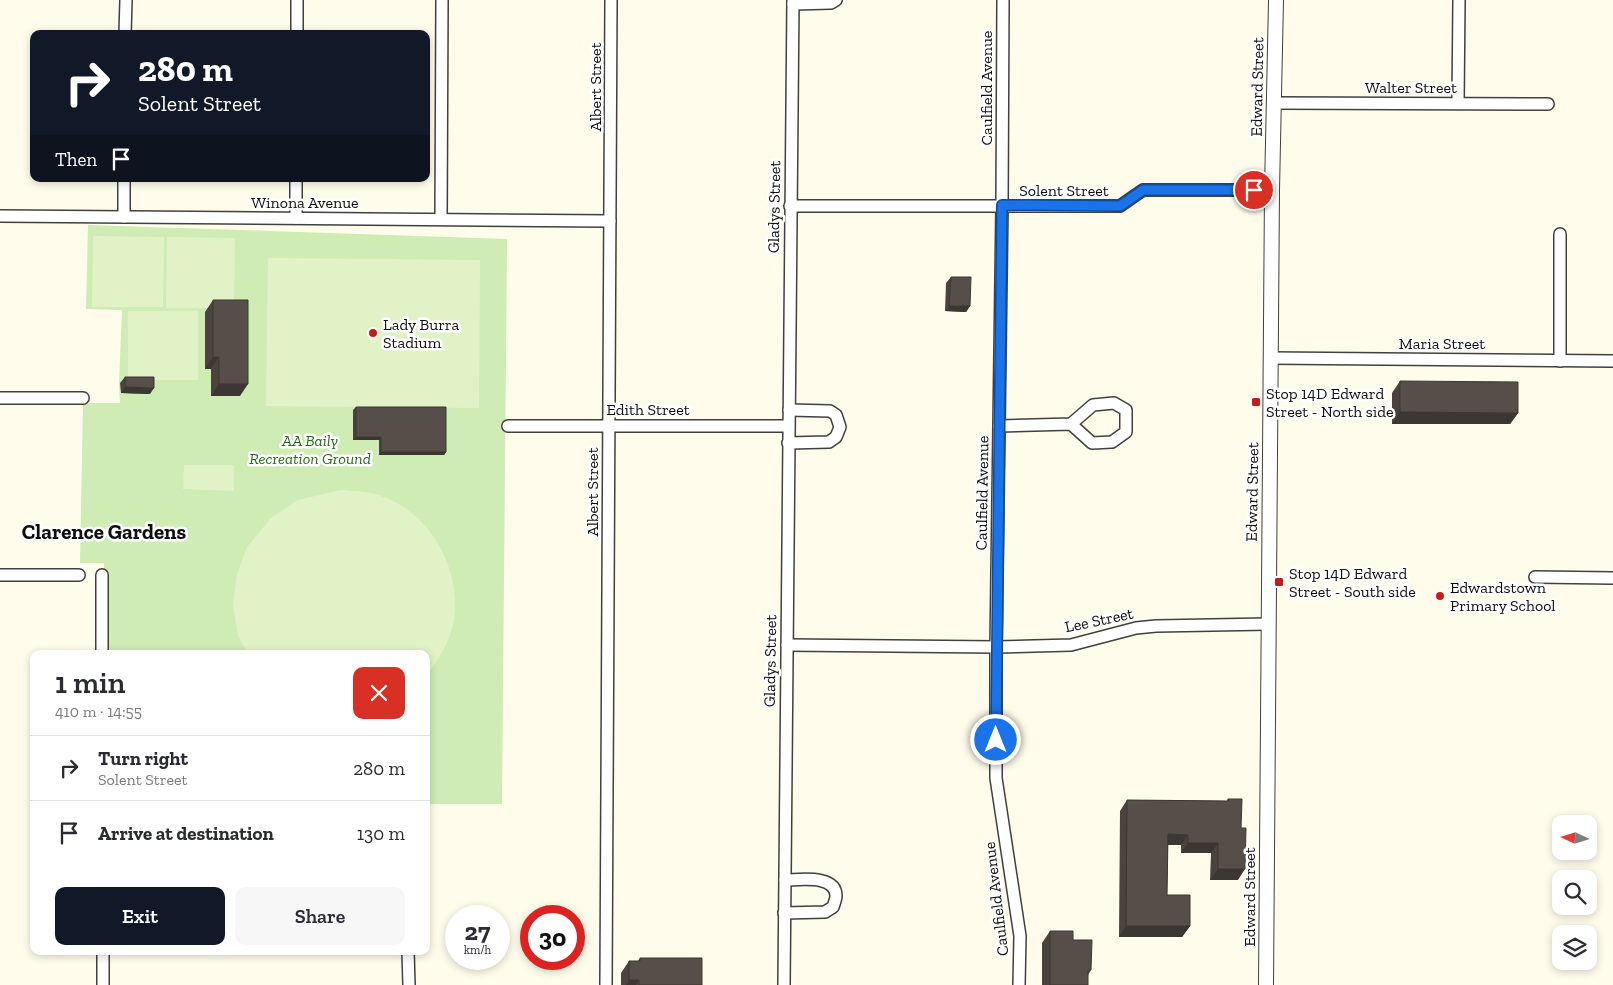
<!DOCTYPE html>
<html lang="en">
<head>
<meta charset="utf-8">
<style>
  :root { --surface:#fff; --page:#f7f7f7; --text:#2b2b33; --muted:#7c7c81; --line:#e1e1e2; --accent:#111827 }
  body { margin:0; font-family:"Zilla Slab",serif; background:var(--page); color:var(--text); height:100vh; display:flex; flex-direction:column; font-size:19px; white-space:nowrap }
  * { box-sizing:border-box; margin:0 }
  p { font-size:16px; color:var(--muted) }
  .icon { flex:none; width:28px; height:28px; fill:none; stroke:currentColor; stroke-width:2; stroke-linecap:round; stroke-linejoin:round }
  .map { position:relative; flex:1; overflow:hidden }
  .details { position:absolute; left:30px; top:650px; width:400px; height:305px; display:flex; flex-direction:column; background:var(--surface); border-radius:10px; box-shadow:0 2px 8px #0003 }
  .details>* { flex:none }
  .guide { position:absolute; left:30px; top:30px; width:400px; height:152px; border-radius:10px; box-shadow:0 2px 8px #0003; background:#111827; color:#fff; overflow:hidden }
  .needle { width:32px; rotate:274deg }
  .controls { position:absolute; left:1552px; top:815px; display:grid; gap:10px }
  .controls a { display:grid; place-items:center; width:45px; height:45px; border-radius:10px; background:var(--surface); box-shadow:0 2px 8px #0003; font-size:25px }
  .speed { position:absolute; left:445px; top:905px; display:flex; gap:10px; font-size:25px; font-weight:700; text-align:center }
  .speed>* { display:grid; place-content:center; width:65px; height:65px; border-radius:50%; background:var(--surface); box-shadow:0 2px 8px #0003; line-height:1 }
  .speed small { font-size:12px; font-weight:400 }
  .speed .limit { border:8px solid #d22; background:#fff; color:#111 }
  .pin { position:absolute; display:grid; place-items:center; width:42px; height:42px; color:#fff; margin:-21px; border:2px solid #fff; border-radius:50%; box-shadow:0 1px 5px #0007 }
  .me { position:absolute; width:55px; margin:-28px; rotate:0deg; stroke-linejoin:round; filter:drop-shadow(0 0 4px #0008) }
  .turn { display:flex; align-items:center; gap:18px; height:105px; padding:0 25px; font-size:22px }
  .turn .icon { width:65px; height:65px; stroke-width:2.5 }
  .turn b { display:block; font-size:35px; line-height:42px }
  .then { display:flex; align-items:center; height:48px; padding:0 25px; background:#0003; gap:10px; font-size:19px }
  .round { display:grid; place-items:center; flex:none; width:52px; height:52px; border-radius:10px; background:var(--page) }
  .overview { display:flex; align-items:center; justify-content:space-between; height:85px; padding:0 25px }
  h1 { font-size:30px; font-weight:600; line-height:38px }
  .button { display:flex; gap:10px; margin-top:auto; padding:10px 25px }
  .button a { flex:1; height:58px; border-radius:10px; background:var(--accent); color:#fff; font-size:20px; font-weight:600; line-height:58px; text-align:center }
  .button a+a { background:var(--page); color:var(--text) }
  ul { padding:0; list-style:none }
  li { display:flex; align-items:center; gap:15px; height:65px; padding:0 25px; border-top:1px solid var(--line) }
  li div { flex:1 }
  li b { display:block; font-size:19px }
  li em { font-style:normal }
  .map>svg:first-child { display:block }
  .green { fill:#ceecb3 }
  .pitch { fill:#e1f3c6 }
  .lines { fill:none; stroke-linecap:round; stroke-linejoin:round }
  .minor-casing { stroke:#404040; stroke-width:14 }
  .tertiary-casing { stroke:#404040; stroke-width:16 }
  .minor { stroke:#fff; stroke-width:11 }
  .tertiary { stroke:#fff; stroke-width:14 }
  .wall { fill:#4a433e }
  .shaded-wall { fill:#3c3732 }
  .building { fill:#564e48; stroke:#3c3732 }
  .route-casing { stroke:#114b97; stroke-width:12 }
  .route { stroke:#1a73e8; stroke-width:9 }
  .poi-dot { fill:#c61b1b; stroke:#fff; stroke-width:2 }
  .labels { text-anchor:middle; dominant-baseline:central; stroke-width:5; stroke-linejoin:round; paint-order:stroke }
  .street-label { font-size:16px; fill:#0d0d0d; stroke:#fff }
  .poi-label { font-size:16px; fill:#0d0d0d; stroke:#fff; text-anchor:start }
  .park-label { font-size:16px; font-style:italic; fill:#266919; stroke:#fff }
  .district-label { font-size:21px; font-weight:bold; fill:#0d0d0d; stroke:#fff }
</style>
</head>
<body>
<div class="map">
<svg width="1613" height="985" viewBox="0 0 1613 985">
  <rect width="100%" height="100%" fill="#fffcec"/>
  <path class="green" d="M88 225 507 239 502 804H426V654H104V563H80L83 403H120L119 384 122 310 86 309Z"/>
  <g class="pitch">
    <path d="M93 236 164 237 163 307H92Z"/>
    <path d="M167 237 235 238 234 308H166Z"/>
    <path d="M268 258 480 260 479 408 266 406Z"/>
    <rect x="128" y="311" width="70" height="69"/>
    <path d="M184 465H234V491L183 489Z"/>
    <path d="M341 490C352 491 364 491 375 494 428 509 461 565 454 619 451 641 438 660 426 677V654H248L238 636 233 604 237 574 247 547 271 518 298 500Z"/>
  </g>
  <g class="lines">
    <defs>
      <g id="minor">
        <path d="M1003 0 1002 205 996 647V778L1020 936 1019 985"/>
        <path d="M793 4 831 3 836 0"/>
        <path d="M125 34 126 0"/>
        <path d="M297 34V0"/>
        <path d="M1274 103 1548 104"/>
        <path d="M1458 103 1459 0"/>
        <path d="M790 206H1120L1143 190H1272"/>
        <path d="M0 216 610 221"/>
        <path d="M124 217V179"/>
        <path d="M296 218V179"/>
        <path d="M441 219 442 0"/>
        <path d="M1270 358 1613 361"/>
        <path d="M1560 361V234"/>
        <path d="M0 398H83"/>
        <path d="M508 426H788"/>
        <path d="M999 426 1071 424 1093 405 1114 403 1126 410V432L1112 442 1092 443 1071 424"/>
        <path d="M788 443 829 442 836 437 840 427 836 415 830 411 789 410"/>
        <path d="M0 575H79"/>
        <path d="M102 575V654"/>
        <path d="M1535 577 1613 578"/>
        <path d="M787 645 996 647 1071 645 1136 628 1156 626 1268 624"/>
        <path d="M784 913 825 912 833 907C834 904 836 899 836 896 836 874 799 880 785 880"/>
        <path d="M408 951 409 985"/>
        <path d="M103 985V951"/>
        <path d="M606 985 611 0"/>
        <path d="M784 985 793 0"/>
      </g>
      <path id="tertiary" d="M1266 985 1272 190 1276 0"/>
    </defs>
    <use href="#minor" class="minor-casing"/>
    <use href="#tertiary" class="tertiary-casing"/>
    <use href="#minor" class="minor"/>
    <use href="#tertiary" class="tertiary"/>
  </g>
  <g class="wall">
    <path d="M951 277 970 306 966 312 945 311 946 283Z"/>
    <path d="M213 300 240 396H211V369H205V312Z"/>
    <path d="M125 377 150 394 121 393 120 383Z"/>
    <path d="M1400 381 1518 413 1510 424H1392V393Z"/>
    <path d="M356 407 446 452 444 455H379V440H353V410Z"/>
    <path d="M1228 799 1238 880H1210L1211 853H1181V845H1168L1167 895 1190 926 1182 937H1119L1120 811 1127 800 1227 801Z"/>
    <path d="M1050 931 1073 940 1091 970 1088 975V985H1042V943Z"/>
    <path d="M640 958 702 985H621V973L629 961H638Z"/>
  </g>
  <g class="shaded-wall">
    <path d="M949 306H970L966 312 945 311Z"/>
    <path d="M213 357H219L211 369H205Z"/>
    <path d="M219 384H248L240 396H211Z"/>
    <path d="M125 387 154 388 150 394 121 393Z"/>
    <path d="M1400 412 1518 413 1510 424H1392Z"/>
    <path d="M356 437H381L379 440H353Z"/>
    <path d="M381 452H446L444 455H379Z"/>
    <path d="M1168 834 1188 835 1181 845H1160Z"/>
    <path d="M1188 843H1218L1211 853H1181Z"/>
    <path d="M1218 869H1245L1238 880H1210Z"/>
    <path d="M1126 926H1190L1182 937H1119Z"/>
    <path d="M629 980H639L636 985H626Z"/>
  </g>
  <g class="building">
    <path d="M951 277H971L970 306H949Z"/>
    <path d="M213 300H248V384H219V357H213Z"/>
    <path d="M125 377H154V388L125 387Z"/>
    <path d="M1400 381 1518 382V413L1400 412Z"/>
    <path d="M356 407H446V452H381V437H356Z"/>
    <path d="M1228 799H1242L1241 828H1246L1245 869H1218V843H1188V835L1168 834 1167 895H1190V926H1126L1127 800 1228 801Z"/>
    <path d="M1050 931H1073V940H1092L1091 970H1088V985H1050Z"/>
    <path d="M640 958H702V985H639V980H629V961H640Z"/>
  </g>
  <g class="lines">
    <defs>
      <path id="route" d="M996 740 1002 205 1120 206 1143 190H1254"/>
    </defs>
    <use href="#route" class="route-casing"/>
    <use href="#route" class="route"/>
  </g>
  <g class="poi-dot">
    <circle cx="373" cy="333" r="5"/>
    <rect x="1251" y="397" width="10" height="10" rx="2.5"/>
    <rect x="1274" y="577" width="10" height="10" rx="2.5"/>
    <circle cx="1440" cy="596" r="5"/>
  </g>
  <g class="labels">
    <g class="street-label">
      <text transform="translate(595 87) rotate(-90)">Albert Street</text>
      <text transform="translate(1257 87) rotate(-89)">Edward Street</text>
      <text x="1411" y="87">Walter Street</text>
      <text transform="translate(986 88) rotate(-90)">Caulfield Avenue</text>
      <text x="1064" y="190">Solent Street</text>
      <text x="305" y="202">Winona Avenue</text>
      <text transform="translate(774 207) rotate(-89)">Gladys Street</text>
      <text x="1442" y="343">Maria Street</text>
      <text x="648" y="409">Edith Street</text>
      <text transform="translate(592 492) rotate(-90)">Albert Street</text>
      <text transform="translate(1252 492) rotate(-89)">Edward Street</text>
      <text transform="translate(982 493) rotate(-89)">Caulfield Avenue</text>
      <text transform="translate(1099 620) rotate(-12)">Lee Street</text>
      <text transform="translate(770 661) rotate(-89)">Gladys Street</text>
      <text transform="translate(1249 897) rotate(-90)">Edward Street</text>
      <text transform="translate(996 899) rotate(-97)">Caulfield Avenue</text>
    </g>
    <g class="poi-label">
      <text x="383" y="324">Lady Burra<tspan x="383" dy="18">Stadium</tspan></text>
      <text x="1266" y="393">Stop 14D Edward<tspan x="1266" dy="18">Street - North side</tspan></text>
      <text x="1289" y="573">Stop 14D Edward<tspan x="1289" dy="18">Street - South side</tspan></text>
      <text x="1450" y="587">Edwardstown<tspan x="1450" dy="18">Primary School</tspan></text>
    </g>
    <g class="park-label">
      <text x="310" y="440">AA Baily<tspan x="310" dy="18">Recreation Ground</tspan></text>
    </g>
    <g class="district-label">
      <text x="104" y="531">Clarence Gardens</text>
    </g>
  </g>
</svg>
<div class="controls">
<a><svg class="needle" viewBox="-14 -14 28 28"><path d="M0-13l5 13h-10z" fill="#e53935"/><path d="M0 13l5-13h-10z" fill="#7c7c81"/></svg></a>
<a><svg class="icon" aria-label="search" viewBox="0 0 24 24"><circle cx="10" cy="10" r="6"/><path d="M15 15l6 6"/></svg></a>
<a><svg class="icon" aria-label="layers" viewBox="0 0 24 24"><path d="M12 4l9 5-9 5-9-5zM3 14l9 5 9-5"/></svg></a>
</div>
<div class="speed"><div>27<small>km/h</small></div><div class="limit">30</div></div>
<div class="pin" style="left:1254px;top:190px;background:#d93025"><svg class="icon" aria-label="arrive" viewBox="0 0 24 24"><path d="M6 21V4h12l-3 4 3 4H6"/></svg></div>
<svg class="me" style="left:996px;top:740px" viewBox="-20 -20 40 40"><circle r="17" fill="#1a73e8" stroke="#fff" stroke-width="3"/><path d="M0-11L8 9 0 5-8 9z" fill="#fff"/></svg>
<div class="guide">
<div class="turn"><svg class="icon" aria-label="right" viewBox="0 0 24 24"><path d="M7 20v-9h11M14 6l5 5-5 5"/></svg><div><b>280 m</b>Solent Street</div></div>
<div class="then">Then<svg class="icon" aria-label="arrive" viewBox="0 0 24 24"><path d="M6 21V4h12l-3 4 3 4H6"/></svg></div>
</div>
<section class="details">
<div class="overview"><div><h1>1 min</h1><p>410 m · 14:55</p></div><a class="round" style="background:#d93025;color:#fff"><svg class="icon" aria-label="close" viewBox="0 0 24 24"><path d="M6 6l12 12M18 6L6 18"/></svg></a></div>
<ul>
<li><svg class="icon" aria-label="right" viewBox="0 0 24 24"><path d="M7 20v-9h11M14 6l5 5-5 5"/></svg><div><b>Turn right</b><p>Solent Street</p></div><em>280 m</em></li>
<li><svg class="icon" aria-label="arrive" viewBox="0 0 24 24"><path d="M6 21V4h12l-3 4 3 4H6"/></svg><div><b>Arrive at destination</b></div><em>130 m</em></li>
</ul>
<div class="button"><a>Exit</a><a>Share</a></div>
</section>
</div>
</body>
</html>
